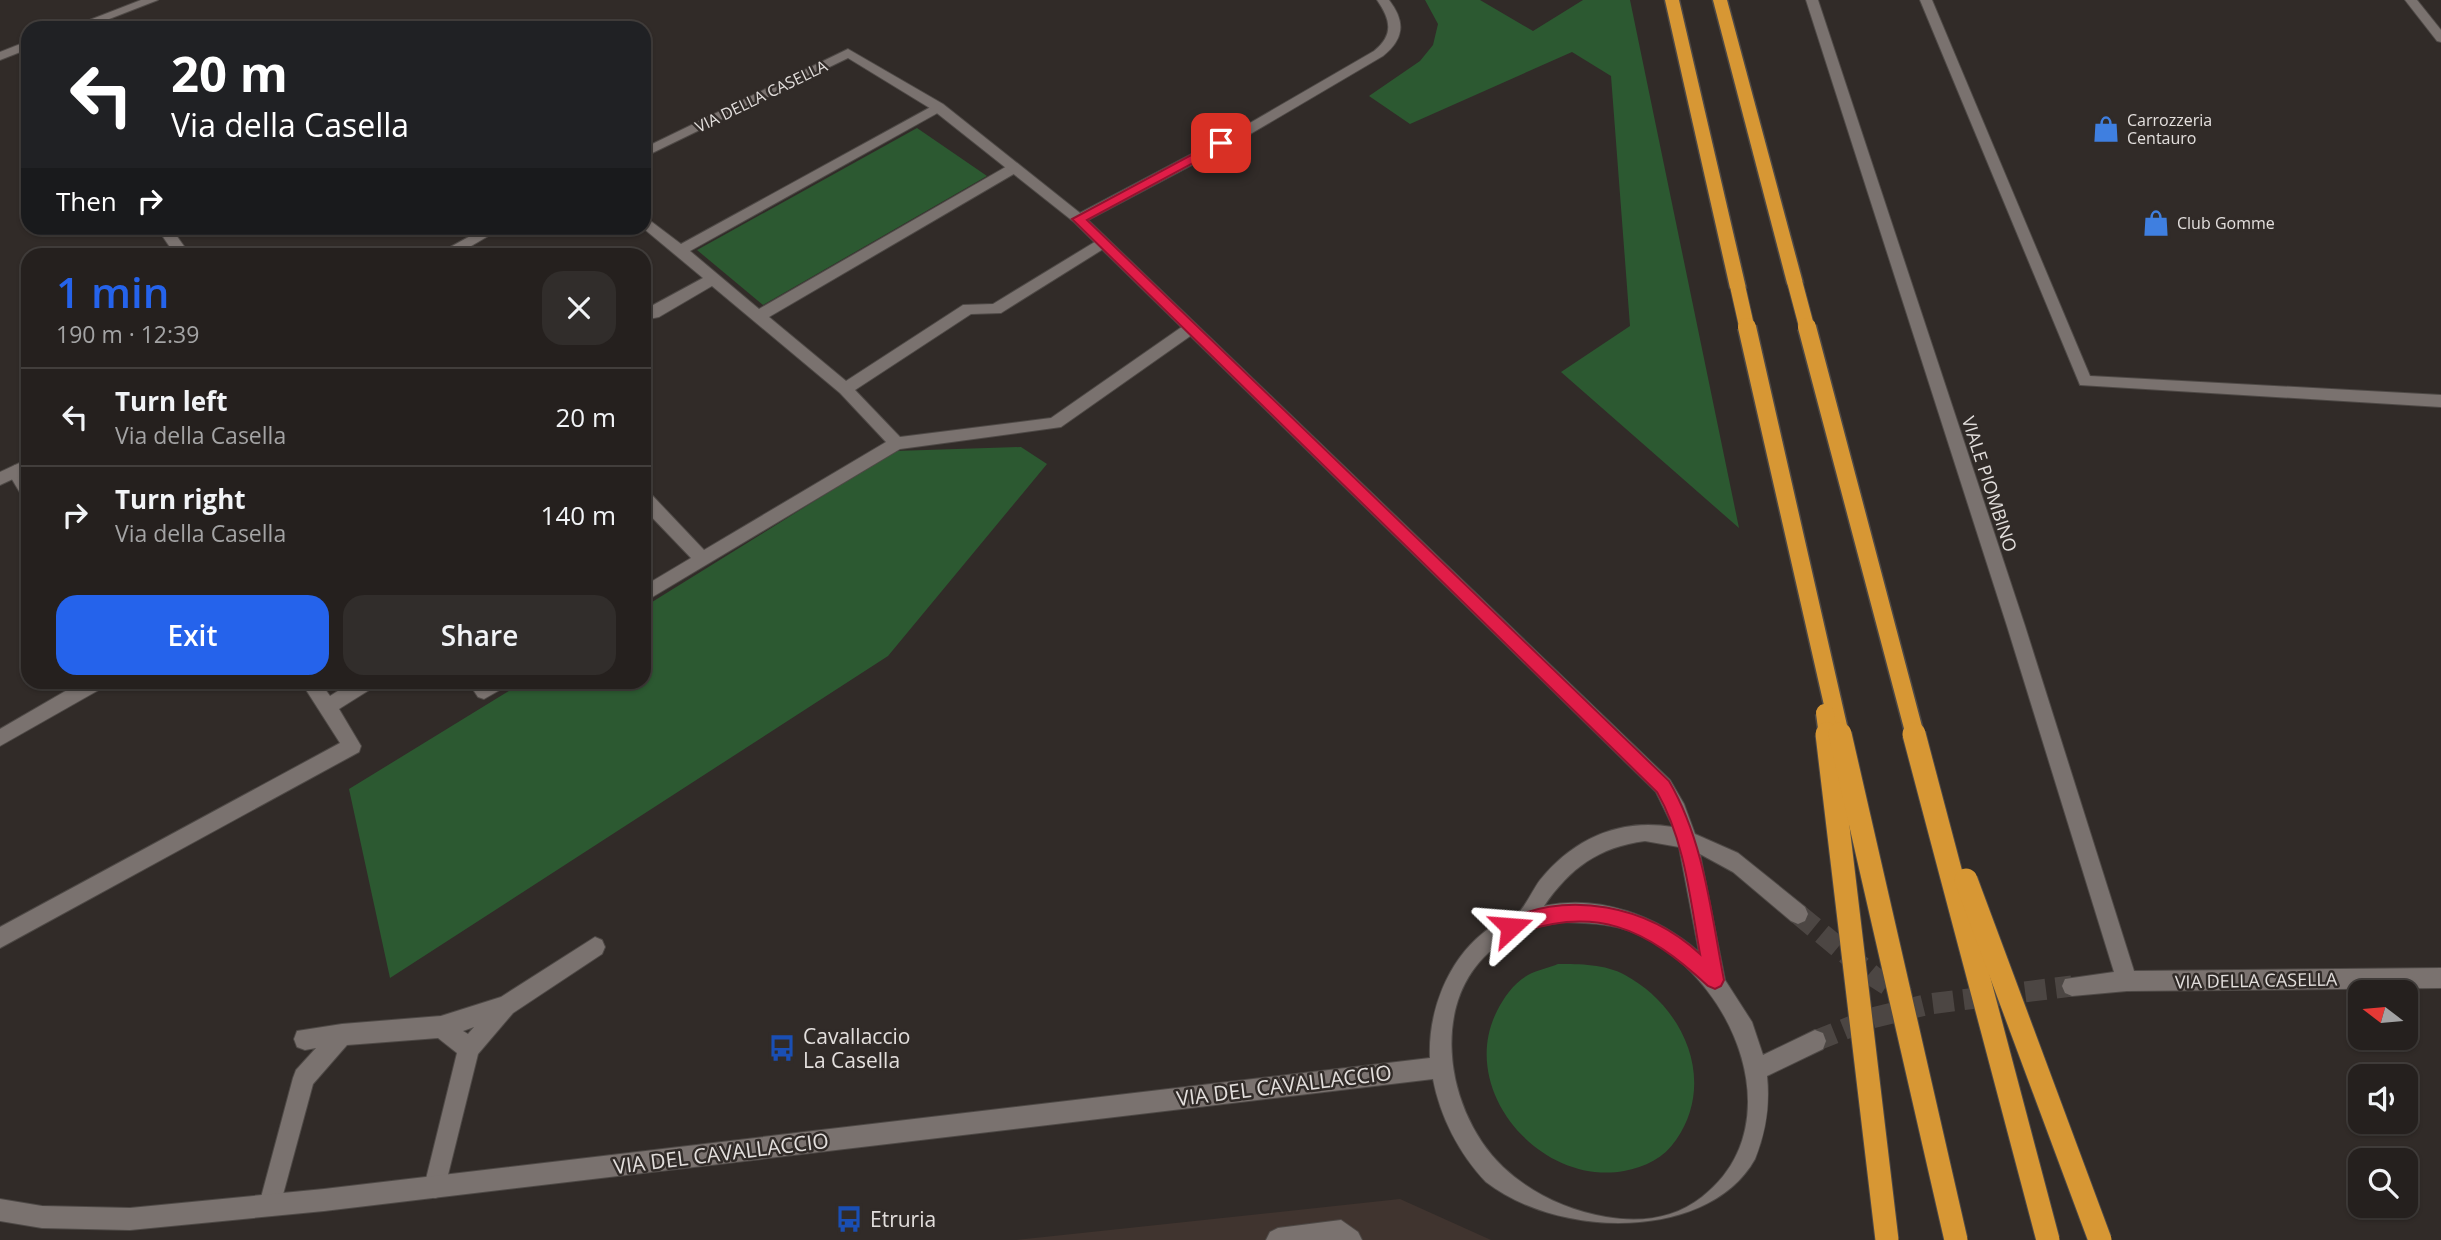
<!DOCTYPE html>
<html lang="en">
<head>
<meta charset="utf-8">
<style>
  :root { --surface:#25201e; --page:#312d2b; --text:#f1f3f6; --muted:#a3a3a4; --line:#423e3c; --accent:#2563eb }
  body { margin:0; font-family:"Open Sans",sans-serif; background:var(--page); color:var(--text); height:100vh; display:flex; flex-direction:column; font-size:26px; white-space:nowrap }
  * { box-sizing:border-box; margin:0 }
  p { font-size:23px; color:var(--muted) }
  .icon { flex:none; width:38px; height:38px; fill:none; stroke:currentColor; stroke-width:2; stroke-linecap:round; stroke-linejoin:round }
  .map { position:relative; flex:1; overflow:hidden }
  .side { position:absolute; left:21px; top:248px; width:630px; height:441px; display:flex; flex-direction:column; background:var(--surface); border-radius:21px; box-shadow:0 2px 5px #0004,0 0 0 2px var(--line) }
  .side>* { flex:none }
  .guide { position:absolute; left:21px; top:21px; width:630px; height:214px; border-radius:21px; box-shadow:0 2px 5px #0004,0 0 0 2px var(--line); background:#202124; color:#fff; overflow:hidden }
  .needle { width:46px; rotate:286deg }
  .controls { position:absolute; left:2348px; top:980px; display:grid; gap:14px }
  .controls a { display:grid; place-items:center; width:70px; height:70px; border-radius:14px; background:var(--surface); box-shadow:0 2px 5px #0004,0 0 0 2px var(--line); font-size:35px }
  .pin { position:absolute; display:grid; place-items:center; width:60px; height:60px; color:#fff; margin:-30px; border-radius:14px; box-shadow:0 4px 10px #0006 }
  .me { position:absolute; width:77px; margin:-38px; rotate:71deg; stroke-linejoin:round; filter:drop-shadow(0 0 5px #0008) }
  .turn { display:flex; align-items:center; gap:24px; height:147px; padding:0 35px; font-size:32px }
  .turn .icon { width:91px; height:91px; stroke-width:2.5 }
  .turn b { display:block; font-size:49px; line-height:60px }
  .then { display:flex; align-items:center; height:66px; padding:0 35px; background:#0003; gap:14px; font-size:26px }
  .round { display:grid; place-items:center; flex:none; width:74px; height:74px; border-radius:21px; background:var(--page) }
  .summary { display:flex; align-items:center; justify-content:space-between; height:119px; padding:0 35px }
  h1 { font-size:42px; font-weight:600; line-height:52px; color:var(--accent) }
  .action { display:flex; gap:14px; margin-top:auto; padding:14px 35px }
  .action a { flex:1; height:80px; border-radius:21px; background:var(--accent); color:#fff; font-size:28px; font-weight:600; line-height:80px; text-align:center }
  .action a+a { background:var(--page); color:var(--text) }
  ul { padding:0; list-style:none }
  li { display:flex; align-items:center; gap:21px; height:98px; padding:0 35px; border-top:2px solid var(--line) }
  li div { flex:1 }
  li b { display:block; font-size:26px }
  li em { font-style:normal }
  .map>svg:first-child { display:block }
  .built { fill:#40342f }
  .green { fill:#2c5931 }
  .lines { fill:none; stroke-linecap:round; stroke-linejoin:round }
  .minor-tunnel { stroke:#4c4643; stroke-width:21; stroke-dasharray:21 10; stroke-linecap:butt }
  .service-casing { stroke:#4e4946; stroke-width:2 }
  .pedestrian-casing { stroke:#4e4946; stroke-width:2 }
  .minor-casing { stroke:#4e4946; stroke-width:2 }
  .trunk-casing { stroke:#4e4946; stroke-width:3 }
  .service { fill:#7a726f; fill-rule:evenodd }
  .pedestrian { fill:#7a726f; fill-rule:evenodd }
  .minor { fill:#7a726f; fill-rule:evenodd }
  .trunk { fill:#d79734; fill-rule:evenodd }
  .trunk-bridge-far2-casing { stroke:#4e4946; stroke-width:17; stroke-linecap:butt }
  .trunk-bridge-far1-casing { stroke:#4e4946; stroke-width:21; stroke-linecap:butt }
  .trunk-bridge-casing { stroke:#4e4946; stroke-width:25; stroke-linecap:butt }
  .trunk-bridge-far2 { stroke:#d79734; stroke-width:15 }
  .trunk-bridge-far1 { stroke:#d79734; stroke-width:18 }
  .trunk-bridge { stroke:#d79734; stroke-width:23 }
  .route { fill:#e11d48; stroke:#92132f; stroke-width:2 }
  .labels { text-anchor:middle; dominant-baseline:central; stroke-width:5; stroke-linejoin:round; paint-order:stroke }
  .far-street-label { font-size:16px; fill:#e3dfdd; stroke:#312b28 }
  .far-poi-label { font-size:16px; fill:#e3dfdd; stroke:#312b28; text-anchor:start }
  .street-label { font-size:18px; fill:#e3dfdd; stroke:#312b28 }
  .near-poi-label { font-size:21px; fill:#e3dfdd; stroke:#312b28; text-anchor:start }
  .near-street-label { font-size:21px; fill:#e3dfdd; stroke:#312b28 }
</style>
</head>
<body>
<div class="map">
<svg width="2441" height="1240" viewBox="0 0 2441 1240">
  <rect width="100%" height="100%" fill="#312b28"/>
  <path class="built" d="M1400 1199 1491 1240H1016Z"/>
  <g class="green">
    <path d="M1425 0H1480L1533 31 1583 0H1630L1739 528 1561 372 1630 326 1611 76 1572 52 1410 124 1369 96 1420 61 1433 45 1438 24Z"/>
    <path d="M917 128 987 176 763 305 697 250Z"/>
    <path d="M1021 447 1047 464 888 656 390 978 349 789 522 683 644 682V607L895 451Z"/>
    <path d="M1558 964C1580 964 1605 964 1625 975 1684 1007 1717 1081 1676 1140 1664 1158 1645 1167 1624 1171 1540 1186 1457 1090 1497 1011 1504 997 1514 983 1528 975 1537 970 1548 968 1558 964Z"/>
  </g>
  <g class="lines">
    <g class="minor-tunnel">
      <path d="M1798 914 1873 976 1906 997"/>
      <path d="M1815 1041 1872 1018 1929 1004 2072 986"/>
    </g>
    <defs>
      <g id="service">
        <path d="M1920 0H1932L2090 376 2441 395V407L2080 385Z"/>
        <path d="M2405 0H2417L2441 30V42L2437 41Z"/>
        <path d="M938 103 944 107 943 110 690 251 759 309 1009 165H1019V171L769 317 846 381 963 305 993 304 1098 240H1108V246L1001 313 971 314 855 390 900 437 1051 418 1186 324H1196L1198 328 1196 332 1061 427 900 449 644 602V586L691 558 644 509V492L650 493 704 550 886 442 840 393 712 286 659 317 644 320V310L703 278 643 228 644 216 681 244Z"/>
        <path d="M157 228H171L191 256H176Z"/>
        <path d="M15 465 21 467 28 478V498L22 496 7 471Z"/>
        <path d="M81 682H107L104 687 0 746V729Z"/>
        <path d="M301 682H320L330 696 352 682H377L374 687 339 709 361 746 359 752 0 948V927L340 743Z"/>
        <path d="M468 682H508L505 687 484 699 478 697Z"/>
        <path d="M595 937 602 940 605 947 602 954 513 1013 478 1054 443 1195 435 1198 427 1195 424 1187 457 1053 438 1038 347 1045 313 1084 278 1213 270 1216 262 1213 259 1205 293 1078 296 1070 316 1048 305 1050 297 1047 294 1039 297 1031 342 1024 441 1016 501 997ZM474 1027 468 1034 463 1031Z"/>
        <path d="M1341 1220 1358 1232 1362 1240H1266L1270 1232 1278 1228Z"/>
      </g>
      <g id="pedestrian">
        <path d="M141 0H158L86 28H69Z"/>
        <path d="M28 41V49L0 60V52Z"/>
      </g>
      <g id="minor">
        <path d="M1377 0H1389C1406 22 1404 39 1383 56L1252 133 1088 220 1670 780 1684 804 1695 834 1738 853 1805 907 1808 914 1805 921 1798 924 1791 921 1733 872 1700 854 1725 980 1752 1022 1763 1055 1815 1030 1823 1033 1826 1041 1823 1049 1767 1076C1770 1106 1766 1131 1755 1159 1710 1240 1561 1240 1486 1182 1459 1154 1440 1116 1433 1079L324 1211 130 1230 42 1228 0 1221V1199L42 1206 130 1208 324 1189 1430 1058C1428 1012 1447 962 1483 933 1493 924 1506 922 1516 915 1525 908 1533 889 1540 880 1574 838 1620 818 1673 827L1656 792 1074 222 933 110 848 58 644 157V148L848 49 943 104 1080 213 1243 127 1374 51C1394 35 1391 20 1377 0ZM1645 841 1679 847 1699 952C1657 916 1600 894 1544 906 1570 868 1599 847 1645 841ZM1562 922C1586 923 1612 923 1635 933 1730 972 1797 1123 1702 1197 1674 1219 1640 1223 1606 1217 1567 1210 1532 1194 1503 1167 1441 1108 1425 983 1511 937 1527 928 1545 925 1562 922Z"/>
        <path d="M1806 0H1818L2025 626 2134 971 2441 968V988L2127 991 2072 996 2065 993 2062 986 2065 979 2114 972 2007 626Z"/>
        <path d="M485 228H502L454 256H434Z"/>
        <path d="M28 459V472L0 485V472Z"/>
      </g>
      <g id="trunk">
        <path d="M1665 0H1679L1746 288 1738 294 1730 288Z"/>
        <path d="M1713 0H1727L1803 283 1801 287H1789L1787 283Z"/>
      </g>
    </defs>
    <use href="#service" class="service-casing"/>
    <use href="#pedestrian" class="pedestrian-casing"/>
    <use href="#minor" class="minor-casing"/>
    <use href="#trunk" class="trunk-casing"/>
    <use href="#service" class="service"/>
    <use href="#pedestrian" class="pedestrian"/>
    <use href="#minor" class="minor"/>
    <use href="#trunk" class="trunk"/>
    <defs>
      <g id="trunk-bridge-far2">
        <path d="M1795 283 1807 328"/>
        <path d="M1738 288 1747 328"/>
      </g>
      <g id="trunk-bridge-far1">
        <path d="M1747 327 1840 735"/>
        <path d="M1807 327 1915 735"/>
        <path d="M1825 713 1828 735"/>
      </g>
      <g id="trunk-bridge">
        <path d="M1827 734 1887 1240"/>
        <path d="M1840 734 1956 1240"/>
        <path d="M1914 734 2048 1240"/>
        <path d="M1966 880 2100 1240"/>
      </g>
    </defs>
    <use href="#trunk-bridge-far2" class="trunk-bridge-far2-casing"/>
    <use href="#trunk-bridge-far1" class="trunk-bridge-far1-casing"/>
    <use href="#trunk-bridge" class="trunk-bridge-casing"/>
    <use href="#trunk-bridge-far2" class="trunk-bridge-far2"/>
    <use href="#trunk-bridge-far1" class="trunk-bridge-far1"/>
    <use href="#trunk-bridge" class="trunk-bridge"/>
  </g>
  <path class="route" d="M1221 139 1225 140V146L1087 220 1669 781C1704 841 1711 913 1724 980L1721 986 1715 989 1708 986C1646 928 1594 903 1511 936L1504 934 1502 927 1504 921C1569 890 1647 905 1700 954 1690 899 1685 841 1657 792L1072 219Z"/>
  <defs>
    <symbol id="shop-bare" viewBox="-9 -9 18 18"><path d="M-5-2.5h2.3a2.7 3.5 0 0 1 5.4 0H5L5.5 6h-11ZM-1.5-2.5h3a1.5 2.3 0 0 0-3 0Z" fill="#3f7fe0" stroke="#312b28" stroke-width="2.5" paint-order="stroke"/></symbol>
    <symbol id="bus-bare" viewBox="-9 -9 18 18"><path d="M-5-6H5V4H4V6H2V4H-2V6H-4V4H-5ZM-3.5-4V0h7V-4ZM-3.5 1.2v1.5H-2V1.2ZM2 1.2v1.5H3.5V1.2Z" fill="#1a4fb4" stroke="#312b28" stroke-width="2.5" paint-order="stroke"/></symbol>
  </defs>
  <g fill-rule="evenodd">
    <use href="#shop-bare" x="2087" y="110" width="38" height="38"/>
    <use href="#shop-bare" x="2137" y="204" width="38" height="38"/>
    <use href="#bus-bare" x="763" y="1029" width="38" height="38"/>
    <use href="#bus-bare" x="830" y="1200" width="38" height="38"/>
  </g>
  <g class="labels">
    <g class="far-street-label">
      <text transform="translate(761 96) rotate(-26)">VIA DELLA CASELLA</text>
    </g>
    <g class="far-poi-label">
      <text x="2127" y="120">Carrozzeria<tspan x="2127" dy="18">Centauro</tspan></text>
      <text x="2177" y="223">Club Gomme</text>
    </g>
    <g class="street-label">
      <text transform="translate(1990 484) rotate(72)">VIALE PIOMBINO</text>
      <text transform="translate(2256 980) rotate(-1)">VIA DELLA CASELLA</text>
    </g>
    <g class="near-poi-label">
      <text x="803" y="1036">Cavallaccio<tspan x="803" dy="24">La Casella</tspan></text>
      <text x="870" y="1219">Etruria</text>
    </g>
    <g class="near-street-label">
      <text transform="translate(1284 1085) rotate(-7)">VIA DEL CAVALLACCIO</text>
      <text transform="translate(721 1153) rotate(-7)">VIA DEL CAVALLACCIO</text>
    </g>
  </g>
</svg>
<div class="controls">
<a><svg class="needle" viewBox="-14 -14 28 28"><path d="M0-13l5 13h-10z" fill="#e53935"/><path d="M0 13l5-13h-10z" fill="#a3a3a4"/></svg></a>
<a><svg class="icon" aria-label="sound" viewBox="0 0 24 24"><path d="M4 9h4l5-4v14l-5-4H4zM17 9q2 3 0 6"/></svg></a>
<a><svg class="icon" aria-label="search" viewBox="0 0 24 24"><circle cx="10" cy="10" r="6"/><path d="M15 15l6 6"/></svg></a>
</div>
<div class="pin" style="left:1221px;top:143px;background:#d93025"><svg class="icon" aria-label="arrive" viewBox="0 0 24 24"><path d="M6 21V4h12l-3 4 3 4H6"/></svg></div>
<svg class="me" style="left:1511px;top:927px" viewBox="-20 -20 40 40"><path d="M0-17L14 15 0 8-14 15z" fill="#e11d48" stroke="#fff" stroke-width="4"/></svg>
<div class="guide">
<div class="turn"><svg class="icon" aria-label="left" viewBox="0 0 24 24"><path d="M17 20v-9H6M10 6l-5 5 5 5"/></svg><div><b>20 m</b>Via della Casella</div></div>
<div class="then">Then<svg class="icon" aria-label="right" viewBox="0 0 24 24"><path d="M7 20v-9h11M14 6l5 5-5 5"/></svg></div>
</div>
<section class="side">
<div class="summary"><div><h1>1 min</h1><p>190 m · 12:39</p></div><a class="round"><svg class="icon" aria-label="close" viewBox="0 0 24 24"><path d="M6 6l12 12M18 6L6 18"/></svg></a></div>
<ul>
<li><svg class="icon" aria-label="left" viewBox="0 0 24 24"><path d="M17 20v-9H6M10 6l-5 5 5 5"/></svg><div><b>Turn left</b><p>Via della Casella</p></div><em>20 m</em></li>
<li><svg class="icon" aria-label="right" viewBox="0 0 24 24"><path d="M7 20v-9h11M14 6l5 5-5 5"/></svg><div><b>Turn right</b><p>Via della Casella</p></div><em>140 m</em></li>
</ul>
<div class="action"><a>Exit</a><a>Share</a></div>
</section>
</div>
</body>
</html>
